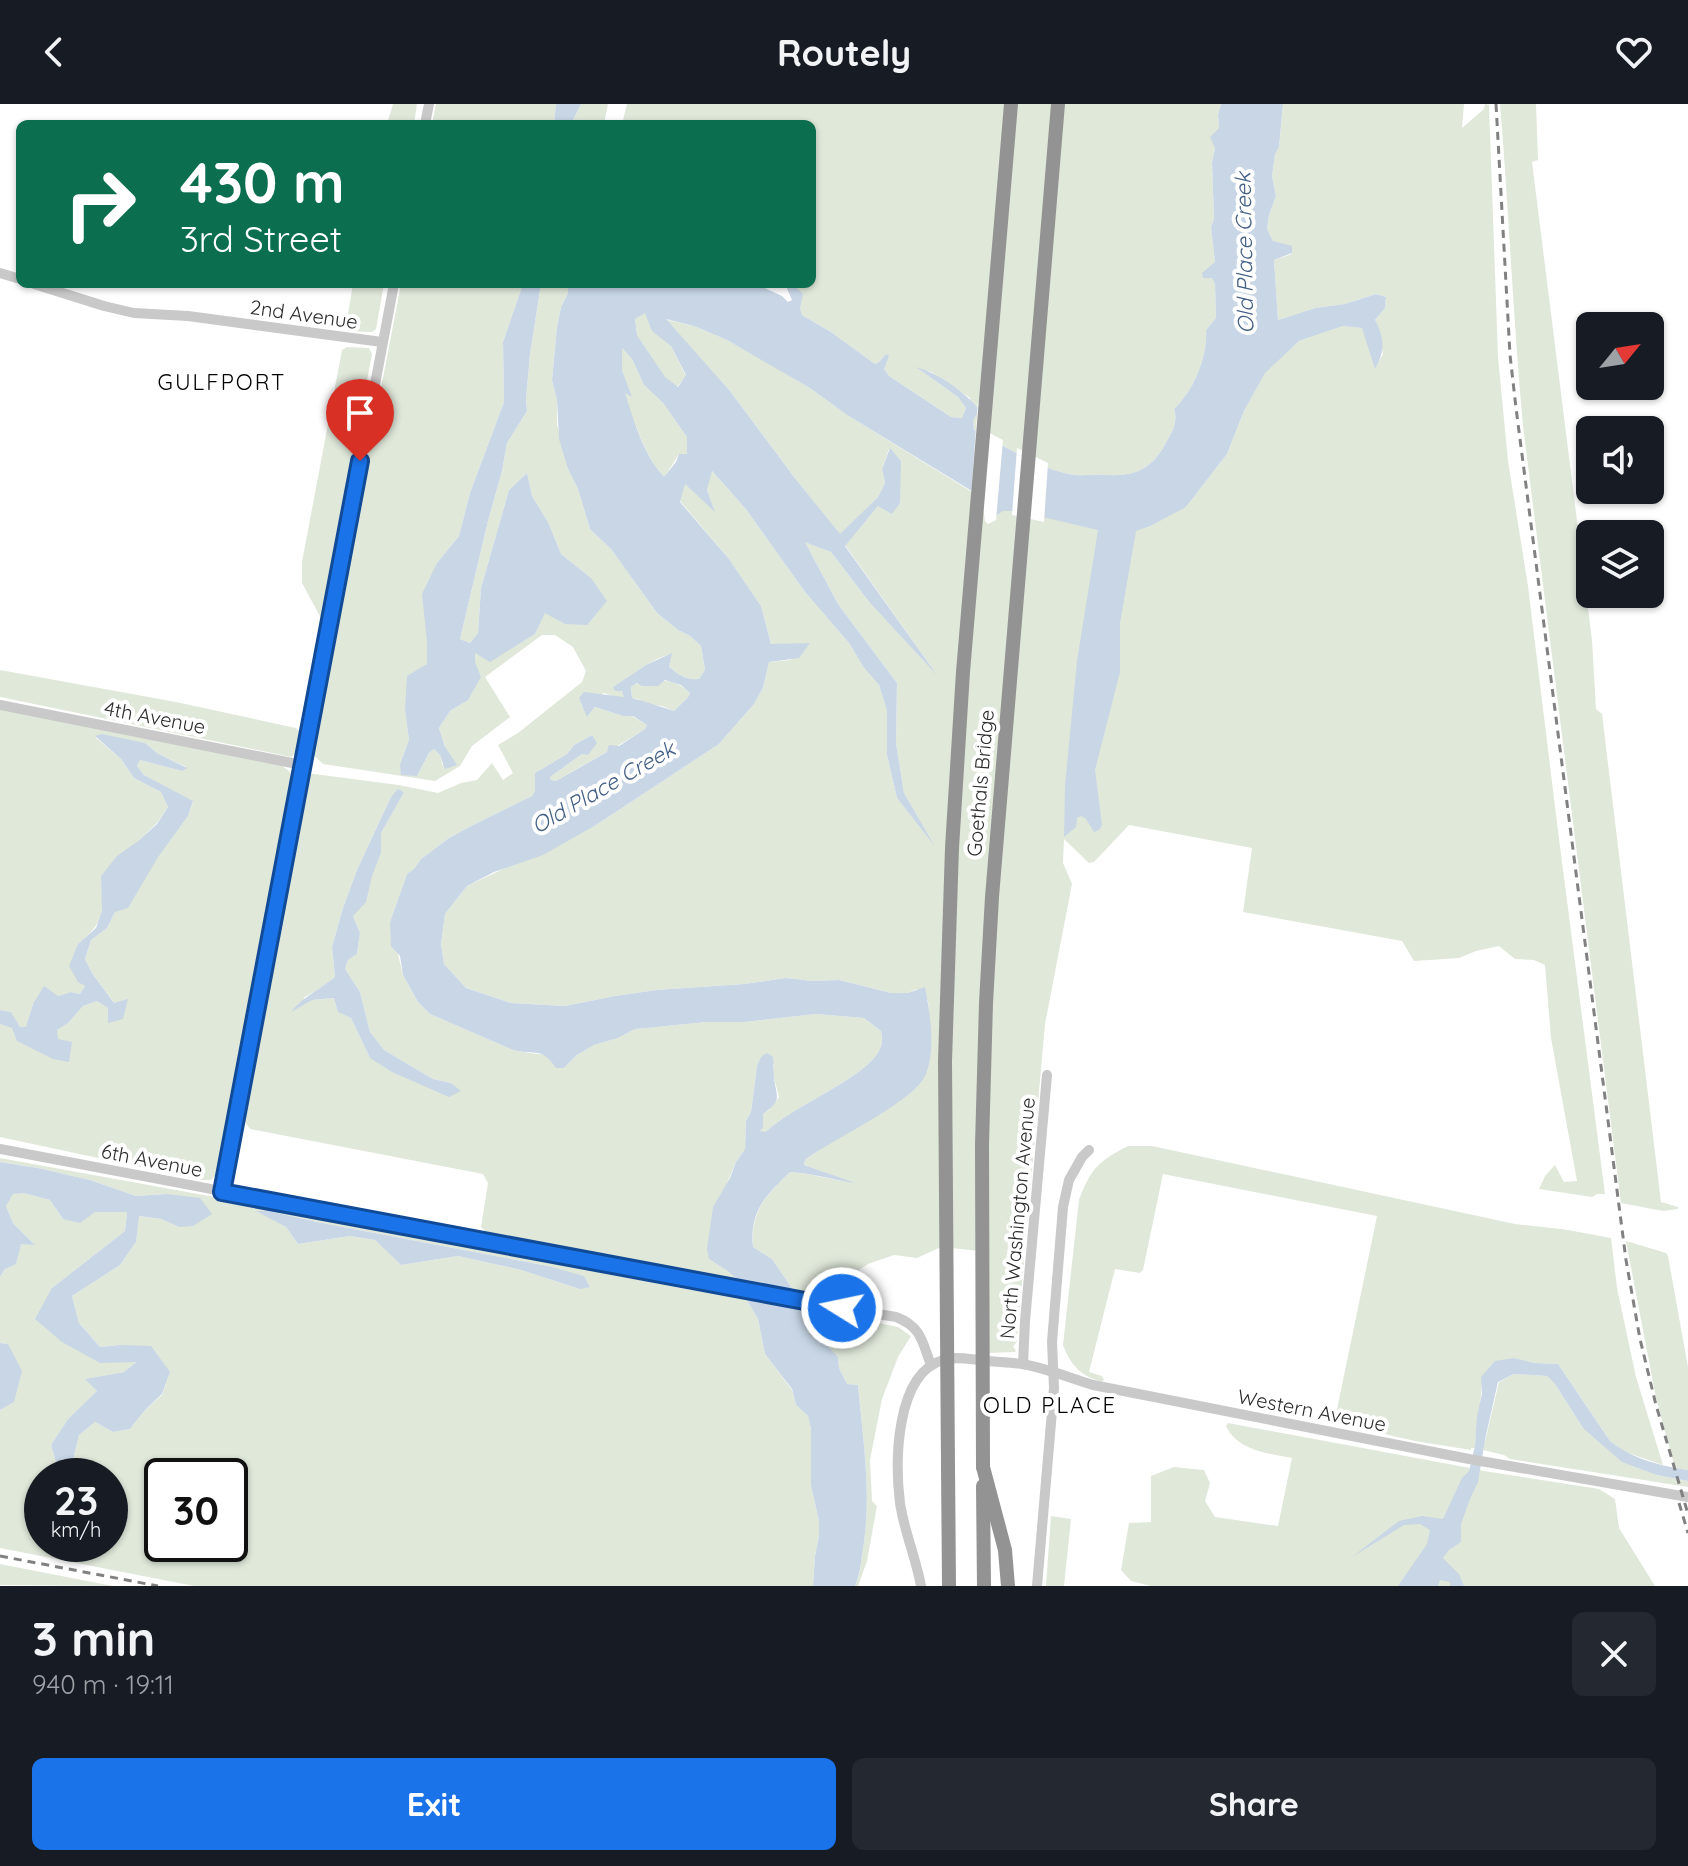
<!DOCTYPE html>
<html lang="en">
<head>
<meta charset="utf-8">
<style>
  :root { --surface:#171b24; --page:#242831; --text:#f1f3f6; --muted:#9ea1a6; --accent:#1a73e8 }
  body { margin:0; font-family:Quicksand,sans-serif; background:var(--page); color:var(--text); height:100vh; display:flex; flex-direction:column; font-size:30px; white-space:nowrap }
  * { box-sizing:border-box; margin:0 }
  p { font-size:26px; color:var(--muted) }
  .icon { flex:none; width:44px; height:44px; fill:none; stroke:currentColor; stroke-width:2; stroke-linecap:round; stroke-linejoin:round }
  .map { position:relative; height:1482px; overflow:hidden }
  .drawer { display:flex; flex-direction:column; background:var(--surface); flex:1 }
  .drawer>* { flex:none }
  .banner { position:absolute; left:16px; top:16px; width:800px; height:168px; border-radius:12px; box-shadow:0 2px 6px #0004; background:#0b6e4f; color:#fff; overflow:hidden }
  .needle { width:52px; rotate:60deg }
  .tools { position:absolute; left:1576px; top:208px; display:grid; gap:16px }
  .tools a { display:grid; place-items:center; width:88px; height:88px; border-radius:12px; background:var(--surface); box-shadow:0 2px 6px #0004; font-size:40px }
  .speed { position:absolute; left:24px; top:1354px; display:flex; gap:16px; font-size:40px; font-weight:700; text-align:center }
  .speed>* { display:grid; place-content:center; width:104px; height:104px; border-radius:50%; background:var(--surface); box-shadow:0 2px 6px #0004; line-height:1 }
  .speed small { font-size:20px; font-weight:400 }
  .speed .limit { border:4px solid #111; border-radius:12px; background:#fff; color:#111 }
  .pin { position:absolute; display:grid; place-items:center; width:68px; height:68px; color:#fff; margin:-82px -34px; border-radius:50% 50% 50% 0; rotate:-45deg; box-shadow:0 0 8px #0007 }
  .pin .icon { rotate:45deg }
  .me { position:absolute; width:88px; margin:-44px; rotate:280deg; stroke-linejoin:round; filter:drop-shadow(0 0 6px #0008) }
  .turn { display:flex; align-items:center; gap:28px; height:168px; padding:0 32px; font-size:36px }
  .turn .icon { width:104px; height:104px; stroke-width:2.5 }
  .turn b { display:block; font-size:56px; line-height:68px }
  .round { display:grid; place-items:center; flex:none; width:84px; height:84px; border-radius:12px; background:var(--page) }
  .summary { display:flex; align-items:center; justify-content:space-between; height:136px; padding:0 32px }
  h1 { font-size:48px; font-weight:700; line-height:60px }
  .action { display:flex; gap:16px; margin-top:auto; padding:16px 32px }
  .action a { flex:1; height:92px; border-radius:12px; background:var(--accent); color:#fff; font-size:32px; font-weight:700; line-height:92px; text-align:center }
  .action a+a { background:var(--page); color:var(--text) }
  header { display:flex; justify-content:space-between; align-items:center; height:104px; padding:0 32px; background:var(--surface); font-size:36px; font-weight:700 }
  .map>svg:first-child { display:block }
  .green { fill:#e0e8da; fill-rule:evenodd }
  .water { fill:#c8d6e6; fill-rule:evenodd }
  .pier { fill:#fff }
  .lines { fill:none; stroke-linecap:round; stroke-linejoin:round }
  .minor { stroke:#c9c9c9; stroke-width:10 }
  .highway { stroke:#939393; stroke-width:14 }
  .rail { stroke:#818181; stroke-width:3; stroke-dasharray:8 6; stroke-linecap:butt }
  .highway-bridge { stroke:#939393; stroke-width:14 }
  .route-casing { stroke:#114b97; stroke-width:20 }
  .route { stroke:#1a73e8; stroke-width:14 }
  .labels { text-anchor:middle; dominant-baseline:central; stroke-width:8; stroke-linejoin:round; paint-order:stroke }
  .street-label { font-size:20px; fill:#2c2c2c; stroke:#fff }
  .water-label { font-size:22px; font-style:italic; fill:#436085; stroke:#fff }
  .neighbourhood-label { font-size:22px; letter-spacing:2px; fill:#000; stroke:#fff }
</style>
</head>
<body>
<header><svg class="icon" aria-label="back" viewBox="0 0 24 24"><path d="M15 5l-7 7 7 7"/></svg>Routely<svg class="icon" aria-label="heart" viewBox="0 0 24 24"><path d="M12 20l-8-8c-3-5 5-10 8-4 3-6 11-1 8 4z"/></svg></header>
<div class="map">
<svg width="1688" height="1482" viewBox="0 0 1688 1482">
  <rect width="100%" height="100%" fill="#fff"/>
  <g class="green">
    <path d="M393 0H417L414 20H387Z"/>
    <path d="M436 0H556L554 20H432Z"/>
    <path d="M581 0H608L604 20H571Z"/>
    <path d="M627 0H1221L1218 11 1219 24 1212 58 1214 115 1211 123 1215 158 1212 173 1215 180 1216 214 1206 226C1208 251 1193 288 1174 305 1179 319 1170 332 1163 344 1148 368 1132 372 1106 371 1096 370 1085 372 1075 371 1039 366 1005 342 974 326L970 294 931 268 919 265 958 293 966 304 962 314 951 313 889 272 884 265 888 252 886 250 879 258 875 260 831 228 802 211 800 204 798 184 793 180H812V20H622Z"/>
    <path d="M1283 0H1464L1462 24 1484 5 1485 0 1489 1 1498 253 1508 357 1528 482 1558 727 1605 1090H1597L1592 1093 1539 1085 1545 1072 1555 1061 1564 1078 1577 1077 1551 934 1545 861 1534 856 1515 855 1499 842 1476 847 1459 854 1414 857 1402 837 1243 808 1252 744 1129 721 1094 758 1089 759 1064 735 1063 759 1072 780 1045 920 1017 1237 1013 1243 1016 1246 1015 1248 988 1249 989 1148 941 1143 917 1154 894 1151 868 1160 851 1172 847 1198 796 1190 772 1155 753 1143C750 1108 766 1091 790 1068 811 1069 830 1076 850 1078L804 1061 805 1056 835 1035 888 1005 929 909 928 897 917 885 908 889H891L839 876 813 877 786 874 744 880 656 886 615 892 565 902 511 899 466 884 444 860 441 840 445 810 467 782 596 721 719 640 754 600 763 584 769 558 790 556 809 540H771L761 502 729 455 680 397 684 379 714 406 707 386 711 366 745 404 805 488 849 539 864 564 879 581 887 607V651L897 694 930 735 904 689 896 639 897 579 838 500 804 436 831 448 870 499 932 564 845 441 878 402 901 357 889 345 882 365 885 379 878 393 840 431 794 373 730 287 664 215 694 222 727 236 773 262 810 284 847 311 1003 407 1186 403 1227 350 1244 307 1265 268 1299 237 1343 222 1363 224 1375 264 1383 250 1375 216 1385 204 1386 193 1376 190 1345 200 1315 204 1278 216 1274 156 1292 150 1273 137 1267 125 1269 111 1276 92 1272 72 1275 49 1279 43Z"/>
    <path d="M1500 0H1536L1538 56 1532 58 1592 536 1596 605 1602 610 1661 1098 1678 1103V1105L1663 1107 1621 1099 1523 322C1513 215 1509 107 1500 0Z"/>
    <path d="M353 180H384L376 225 372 228 349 227 346 222Z"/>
    <path d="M401 180H523L503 238 504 298 470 389 459 432 437 459 427 538V560L405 606 409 636 400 660 417 672 429 649 434 645 440 651 443 662 445 643 439 624 450 607 468 596 475 558V549L490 557 535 530 545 508 565 520 591 474 561 450 548 418 532 392 527 369 509 386 481 484 478 529 470 539 460 535 488 417 502 367 507 339 527 307 526 295 530 250 541 180H568V189L561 203 557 223 552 276 557 296V320L568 365 578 385 590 425 611 445 657 509 678 526 690 532 701 542 705 566 699 575C686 576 679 571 669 563L671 550C650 555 632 572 613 583L632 593 631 583C638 578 642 578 651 577 668 575 677 578 690 588L688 593 674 607 662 602 645 600 638 595 616 593 604 589 581 599 588 612 595 603 623 612H632L647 621 645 625C616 644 586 659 556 677L551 676 550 673 582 650 592 631 574 641 567 650 535 669V687L532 692 471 722 449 734 421 755 414 765 407 770 390 818 403 871 418 898 430 910 513 946C526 950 538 948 550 953L552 958 564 964 577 951 594 941 618 934 635 925 647 924 706 918H744L816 910 864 914 881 927C882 933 883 939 880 945 869 969 812 995 790 1010 781 1015 773 1022 765 1028H760L763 1010 769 1006 779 993 773 970 774 960 757 962 751 1008 746 1017 745 1045 736 1058 725 1084 709 1155 726 1166 743 1180 489 1131 481 1123 488 1079 483 1070 250 1025 241 1013 305 675 309 670H314L399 681 438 689 461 679 477 676 492 659 503 676 513 669 498 641 518 629 582 578 586 567 573 543 555 531H542L485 573 510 613 472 642 460 662 435 677 323 660 311 649ZM404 687 381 729V749L353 812 360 829 357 850 348 856 345 865 360 888 370 928 384 946 433 975 451 979 460 987 370 954 351 914 338 907 334 894 312 896 303 894 324 882 335 873 332 843 343 804 357 766 391 693Z"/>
    <path d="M645 208 671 242 686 272 677 283 665 274 637 231 635 215Z"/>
    <path d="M347 243 369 244 372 250 322 516 302 479V458L342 246Z"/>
    <path d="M621 243 632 255 644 281 663 299 687 333 688 350H679L664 374C643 349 635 318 624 288L631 292 622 266Z"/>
    <path d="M0 566 176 598 296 624 300 628 295 650 291 653 0 593Z"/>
    <path d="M0 605 281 661 289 667 295 677 220 1066 211 1076H201L0 1033V920L57 935V926L68 919 83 902 97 897 108 904 115 900 92 869 85 855 91 836 107 824 115 808 188 712 193 698 144 671 137 662 140 656 182 667 186 663 157 649 145 639 95 633 121 655 134 674 161 688 168 703 157 719 101 772C103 809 107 815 78 840L85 882 80 890 71 888 33 900 26 924 20 923 10 908 0 906Z"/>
    <path d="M1128 1042H1152L1515 1120 1562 1125 1611 1134 1617 1184 1636 1273 1663 1361 1622 1347 1610 1337 1558 1260 1535 1259 1514 1254 1482 1273C1482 1296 1477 1319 1475 1342V1344H1471V1346L1415 1337 1341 1320 1336 1310 1377 1112 1163 1070 1143 1166 1140 1169 1115 1165 1089 1268 1102 1272 1104 1276 1102 1278C1081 1272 1071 1262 1063 1241L1079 1096C1091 1064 1099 1057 1128 1042Z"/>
    <path d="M0 1054 209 1092 690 1186 745 1193 758 1215 765 1250 792 1286 796 1301 808 1312 811 1325V1382L819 1417V1432L815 1452 813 1482H194L0 1444V1306L14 1298 8 1240 0 1239V1173L21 1140H34L13 1119 6 1102 13 1089H23L50 1096 63 1115 95 1108H127L125 1127 52 1184 62 1238 137 1257 124 1268 86 1275 97 1287 68 1315 51 1341 60 1372H42V1440H110V1372H77L72 1361 79 1331 95 1318 113 1328 130 1325 145 1306 162 1291 170 1268 120 1241 100 1243 79 1219 72 1192 120 1161 136 1138 138 1112 161 1115 179 1123 166 1090 136 1092 90 1076 38 1064 0 1058ZM258 1107H270L317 1118 548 1162 580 1185 521 1166 458 1152 401 1161 375 1136 350 1132 298 1140 286 1123ZM162 1372H230V1440H162Z"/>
    <path d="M1626 1137 1666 1149 1668 1152 1688 1263V1366L1675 1364 1656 1294Z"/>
    <path d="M809 1205 898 1223 911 1232 898 1253 882 1295 870 1356 872 1397 877 1402 867 1457 858 1482H855C860 1470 861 1458 863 1445 872 1390 863 1336 858 1281L847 1280 839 1264 838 1253 829 1243 824 1218Z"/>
    <path d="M1514 1270 1547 1272 1555 1280 1583 1324 1657 1371 1688 1377V1383L1510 1355 1504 1351 1483 1346 1499 1278Z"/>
    <path d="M1228 1319 1470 1364 1469 1367 1479 1372 1480 1366 1484 1367 1599 1385 1615 1395 1619 1424 1655 1482H1151L1131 1477 1121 1466 1129 1419 1151 1418V1372L1174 1363 1204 1366 1210 1379 1205 1397 1215 1413 1278 1422 1292 1354C1267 1349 1238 1347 1226 1322Z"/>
    <path d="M1051 1412 1071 1415 1064 1482H1046Z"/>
    <path d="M0 1460 113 1482 0 1481Z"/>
  </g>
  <g class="water">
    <path d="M556 0H581L571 20H554Z"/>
    <path d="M1221 0H1283L1279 43 1275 50 1272 72 1276 92 1269 111 1267 125 1273 137 1292 142V149L1274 156 1278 216 1315 204 1345 200 1376 190 1386 193 1385 204 1375 216C1385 235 1385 247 1375 265L1362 224 1343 222 1299 237 1265 269 1244 307 1227 350 1186 403 1150 422 1136 427 1120 519V568L1095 666 1102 721 1099 726 1094 728 1086 715 1081 712 1077 714 1076 723 1064 733 1065 682 1077 557 1098 426 1017 407H1003L989 416 985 395 847 311 810 284 727 236 694 222 666 215 730 287 794 373 840 430 878 393 885 379 882 365 890 344 901 357 900 399 892 410 878 402 845 442 937 571 870 499 831 448 805 438 838 500 897 579 896 639 904 689 934 741 897 694 887 651V607L879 581 864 564 849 539 805 488 745 404 712 367 707 386 715 408 685 380 680 398 729 455 761 502 771 540 810 539 799 554 769 558 763 584 754 600 719 640 596 721 543 751 494 768 467 782 445 810 441 840 444 860 466 884 511 899 565 902 615 892 656 886 744 880 786 874 813 877 839 876 891 889H908L925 883C930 910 936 943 926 970 915 998 832 1035 805 1056L804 1061 855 1079C833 1076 812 1069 790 1068 766 1091 749 1108 753 1143L772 1155 796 1190 824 1218 829 1243 838 1253 839 1264 847 1280 858 1281C863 1336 872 1390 863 1445 861 1458 860 1470 855 1482H813L815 1452 819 1432V1417L811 1382V1325L808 1312 796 1301 792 1285 765 1250 758 1215 745 1193 743 1180 726 1166 709 1155 707 1145 713 1103 730 1074 736 1058 745 1045 746 1017 751 1008 757 962 761 953 767 949 773 953C774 960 773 967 774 974 777 994 782 997 763 1010V1023L760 1027 765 1028C773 1022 781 1015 790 1010 812 995 869 969 880 945 883 939 882 933 881 927L864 914 816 910 744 918H706L647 924 635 925 618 934 594 941 577 951 564 964H556C541 942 536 952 513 946L430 910 418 898 403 871 400 852 391 842 390 818 407 770 414 765 421 755 449 734 471 722 532 692 535 687V669L567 650 574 641 592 631 597 639 588 651 582 650 550 673 551 676 556 677 607 648 609 641 619 642 645 625 647 621 633 612H623L595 603 587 613 579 594 584 588 624 593 622 587H615L613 583 646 561 672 549 669 563C679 571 686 576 699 575L705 566 701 542 690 532 678 526 657 509 611 445 590 425 578 385 568 365 559 335 557 296 552 276 557 223 561 203 568 189V180H756L782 192 788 198 792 196 785 180H793L803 190 800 204 802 211 831 228 875 260 879 258 886 250 889 252 884 265 889 272 951 313 962 314 966 304 958 293 916 263C940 270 963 287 979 305L973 317 974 326C1006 342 1039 366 1075 371 1085 372 1096 370 1106 371 1132 372 1148 368 1163 344 1170 332 1179 319 1174 305 1193 288 1208 252 1206 226L1216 214 1215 180 1212 174H1203L1202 169 1215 158 1211 123 1214 115 1212 58 1215 44 1210 33 1219 24 1218 11ZM645 209 652 227 671 242 686 271 678 283 665 273 637 231 635 215ZM622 244 632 255 644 281 663 299 687 333V350H679L676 358 664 373C643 350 635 319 625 289L632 293 622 266ZM665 576 681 581 690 589 688 593 674 607C660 602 646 598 632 594L631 583 637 579 642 582H658Z"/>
    <path d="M523 180H541L530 250 526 295 527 307 507 339 502 367 488 417 460 535 470 539 478 529 481 484 509 386 527 369 532 392 548 418 561 450 591 474 607 497 587 521 565 520 545 509 535 530 490 558 475 549V558L481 573 468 596 450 607 439 624 445 643 457 661 445 665 440 651 434 645 429 649 417 672 401 671 400 660 409 636 405 606 407 572 427 560V538L422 490 437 459 459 432 470 389 504 298 503 238Z"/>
    <path d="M102 630 145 639 157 649 187 664 182 667 140 656 137 662 144 671 193 697 188 712 158 753 128 804 115 808 107 824 91 836 85 855 92 869 114 899 128 895 123 915 108 919V904L97 897 83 902 68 919 57 926 58 935 72 938 69 958 53 955 17 937 12 924 0 920V906L11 908 20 923H26L33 900 44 882 58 892 71 888 80 890 85 882 78 878 69 862 78 840 96 824 102 807 101 772 117 752 138 737 157 720 168 703 161 688 134 674 121 655 95 632Z"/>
    <path d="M398 685 404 688 381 729V749L372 772 366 798 353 812 360 829 357 850 348 856 345 865 360 888 370 928 384 946 433 975 451 979 461 987 449 993 392 968 370 954 351 914 338 908 334 894 312 896 291 908C305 891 318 887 335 873L332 843 343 804 357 766 391 693Z"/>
    <path d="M0 1058 38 1064 90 1076 136 1092 166 1090 200 1094 212 1110 193 1122 179 1123 161 1115 139 1112 136 1138 120 1161 72 1192 79 1219 100 1243 120 1241 151 1242 170 1268 162 1290 145 1306 130 1325 113 1328 95 1318 79 1331 72 1361 77 1372H60L51 1341 68 1315 97 1287 85 1275 124 1268 136 1258 100 1259 62 1238 35 1215 52 1184 125 1127 127 1108H95L80 1119 63 1115 50 1096 23 1089 13 1090 6 1102 13 1119 35 1141 21 1140 16 1160 5 1165 0 1173Z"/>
    <path d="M256 1107H269L317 1118 548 1162 584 1172 590 1183 580 1185 521 1166 458 1152 401 1161 375 1136 350 1132 298 1140 286 1123Z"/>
    <path d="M0 1239 8 1240 22 1267 14 1298 0 1306Z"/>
    <path d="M1514 1254 1535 1259 1558 1260 1610 1337C1632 1355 1661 1362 1688 1366V1377L1657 1371 1622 1358 1583 1324 1555 1280 1547 1272 1514 1270 1498 1278 1486 1331 1478 1378 1470 1395 1461 1420V1438L1449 1446 1443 1454 1459 1470 1464 1482H1450V1478L1440 1476 1438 1482H1398L1427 1440 1430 1426 1420 1420 1404 1421 1352 1453 1399 1417 1422 1412 1443 1415 1462 1374 1469 1367 1475 1342 1477 1312 1482 1290 1481 1273 1495 1257Z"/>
  </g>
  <g class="pier">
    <path d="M978 298 983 303 978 323 1003 336 996 416 988 420 985 417 982 397 971 391Z"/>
    <path d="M1017 344 1048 359 1044 418 1012 411Z"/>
  </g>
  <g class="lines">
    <g class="minor">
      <path d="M425 20 429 0"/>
      <path d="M0 169 20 175"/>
      <path d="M34 180 104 202 134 209 188 212 382 238"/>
      <path d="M0 601 302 661"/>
      <path d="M0 1045 818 1200 896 1213C922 1223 922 1238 931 1261"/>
      <path d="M222 1088 394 180"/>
      <path d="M1023 1260 1025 1217 1047 971"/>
      <path d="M921 1482C916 1454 904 1427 900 1399 895 1359 895 1270 943 1256 954 1252 968 1255 979 1256 993 1258 1008 1258 1022 1260 1046 1264 1070 1274 1093 1281L1469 1355 1688 1393"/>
      <path d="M1037 1482 1054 1284 1052 1238 1063 1103 1069 1076 1082 1053 1089 1046"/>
    </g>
    <g class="highway">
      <path d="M948 1362 949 1482"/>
      <path d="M983 1363 1005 1446 1008 1482"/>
      <path d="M983 1382 984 1482"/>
    </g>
    <g class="rail">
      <path d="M1496 0 1510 251 1516 304 1626 1156 1640 1235 1656 1301 1688 1410"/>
      <path d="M1679 1399 1688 1429"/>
      <path d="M0 1452 158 1482"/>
    </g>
    <g class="highway-bridge">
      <path d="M948 1362 945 957 952 744 963 568 1011 0"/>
      <path d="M983 1363 982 1041 986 899 992 793 1058 0"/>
    </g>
  </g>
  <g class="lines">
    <defs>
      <path id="route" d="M360 357 222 1088 842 1204"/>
    </defs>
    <use href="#route" class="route-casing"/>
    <use href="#route" class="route"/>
  </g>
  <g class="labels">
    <g class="street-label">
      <text transform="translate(304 210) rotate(8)">2nd Avenue</text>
      <text transform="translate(155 613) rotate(11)">4th Avenue</text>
      <text transform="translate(980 679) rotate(-85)">Goethals Bridge</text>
      <text transform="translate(152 1056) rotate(11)">6th Avenue</text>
      <text transform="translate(1017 1114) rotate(-85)">North Washington Avenue</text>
      <text transform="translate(1312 1306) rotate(11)">Western Avenue</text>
    </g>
    <g class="water-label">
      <text transform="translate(1244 149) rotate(-91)">Old Place Creek</text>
      <text transform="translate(603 683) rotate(-30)">Old Place Creek</text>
    </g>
    <g class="neighbourhood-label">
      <text x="222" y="278">GULFPORT</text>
      <text x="1050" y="1301">OLD PLACE</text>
    </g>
  </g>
</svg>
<div class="tools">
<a><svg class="needle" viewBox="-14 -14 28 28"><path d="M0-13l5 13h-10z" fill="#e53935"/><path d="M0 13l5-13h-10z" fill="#9ea1a6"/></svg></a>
<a><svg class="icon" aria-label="sound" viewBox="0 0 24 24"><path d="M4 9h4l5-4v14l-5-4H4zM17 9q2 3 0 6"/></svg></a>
<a><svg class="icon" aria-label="layers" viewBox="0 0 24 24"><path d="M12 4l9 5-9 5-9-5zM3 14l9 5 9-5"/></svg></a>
</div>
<div class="speed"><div>23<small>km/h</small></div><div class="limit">30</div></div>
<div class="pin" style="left:360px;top:357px;background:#d93025"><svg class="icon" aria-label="arrive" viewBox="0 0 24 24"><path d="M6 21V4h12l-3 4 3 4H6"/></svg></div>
<svg class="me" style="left:842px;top:1204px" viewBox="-20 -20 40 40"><circle r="17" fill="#1a73e8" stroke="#fff" stroke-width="3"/><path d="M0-11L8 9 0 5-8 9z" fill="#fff"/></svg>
<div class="banner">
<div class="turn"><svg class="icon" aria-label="right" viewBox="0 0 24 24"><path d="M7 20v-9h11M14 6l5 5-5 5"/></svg><div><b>430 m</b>3rd Street</div></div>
</div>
</div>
<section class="drawer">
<div class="summary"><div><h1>3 min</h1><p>940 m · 19:11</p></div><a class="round"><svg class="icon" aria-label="close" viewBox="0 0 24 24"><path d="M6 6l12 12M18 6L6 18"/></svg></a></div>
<div class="action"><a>Exit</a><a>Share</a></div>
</section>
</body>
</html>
